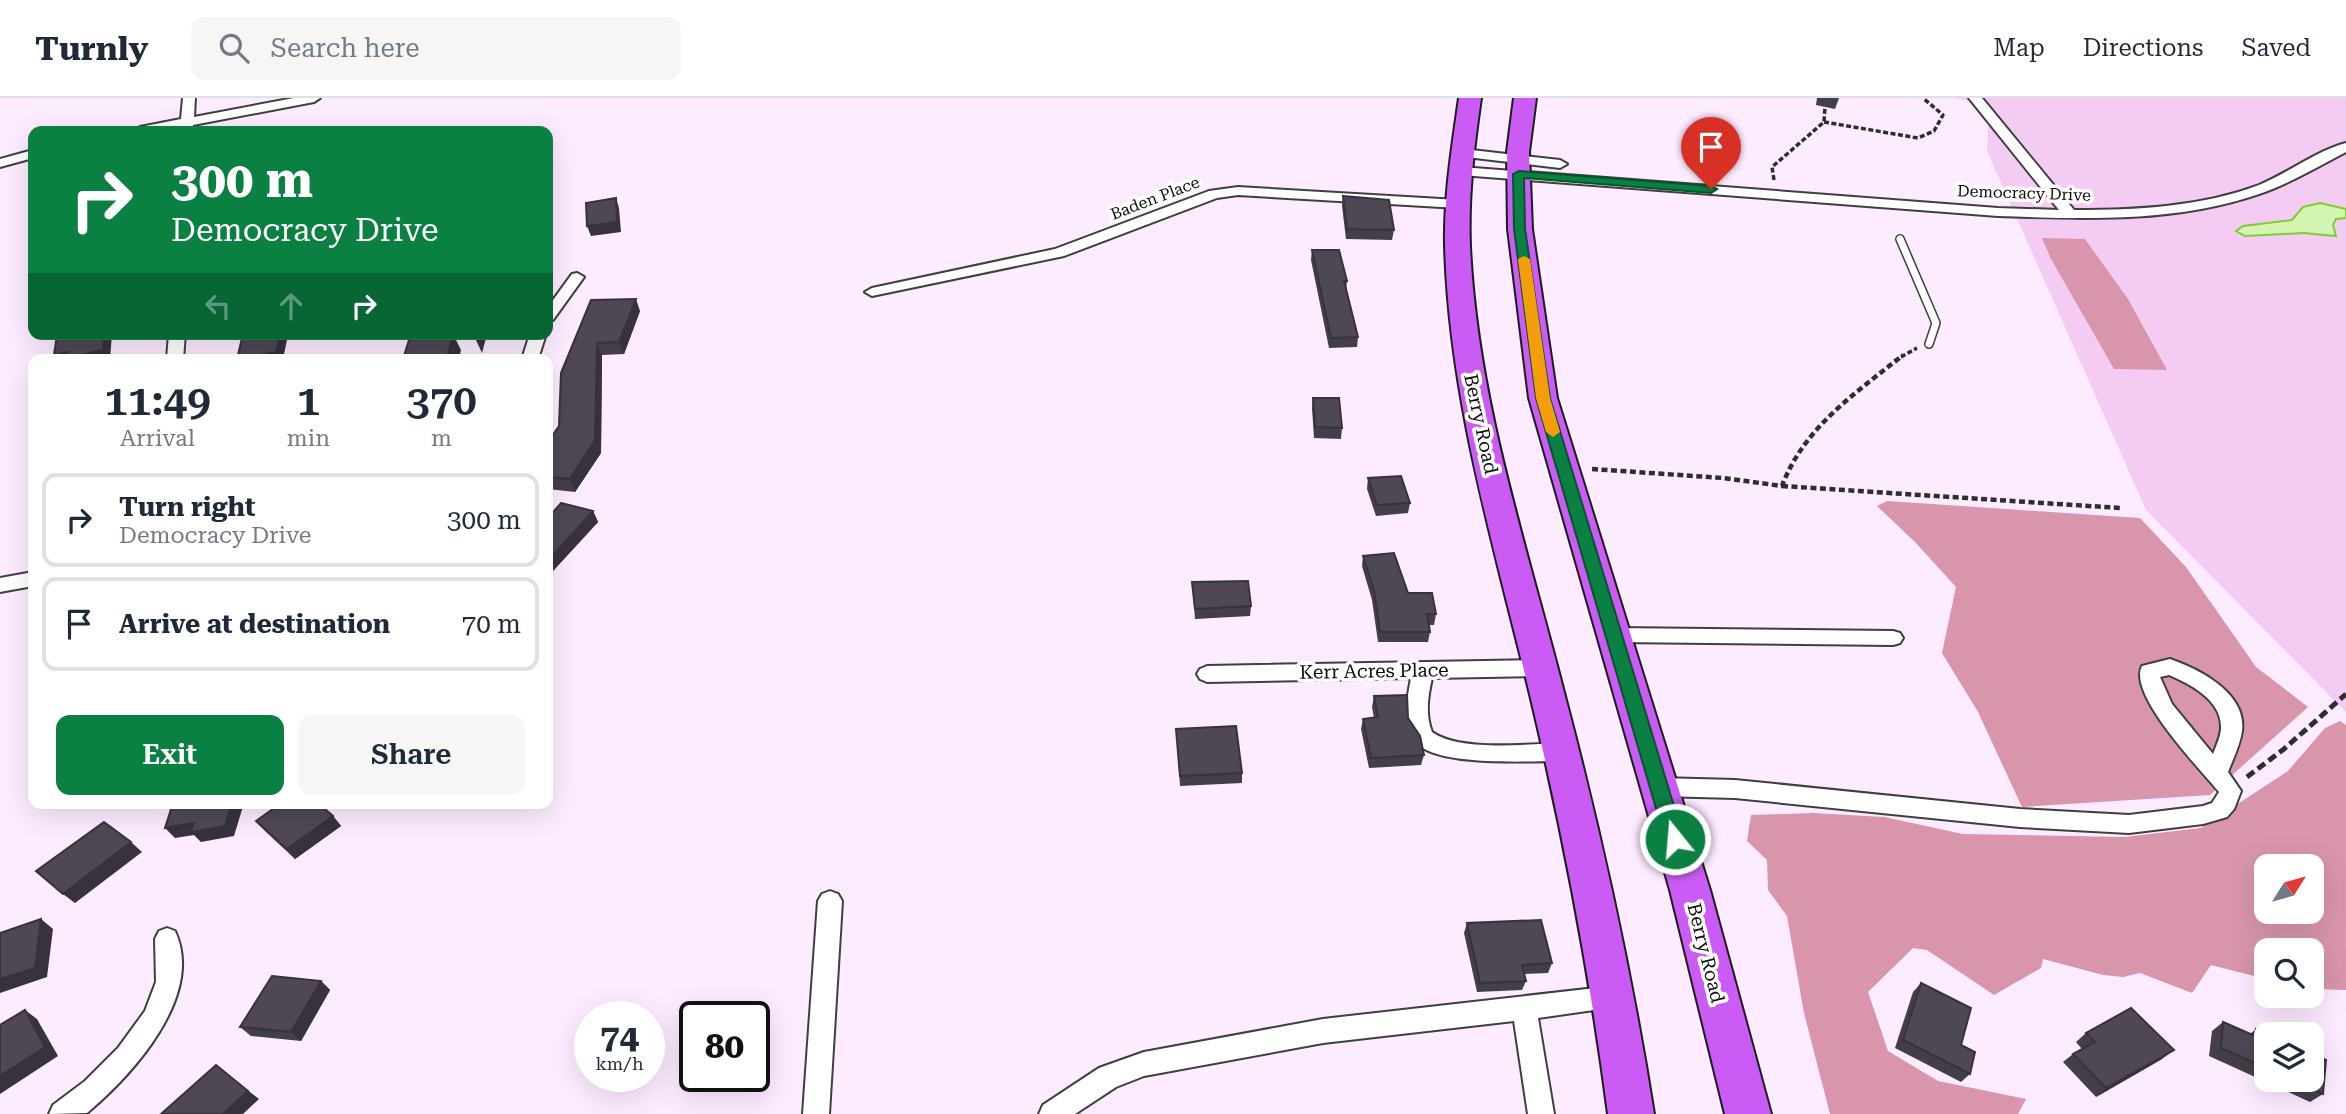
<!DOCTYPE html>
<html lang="en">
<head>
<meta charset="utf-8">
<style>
  :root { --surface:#fff; --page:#f6f6f7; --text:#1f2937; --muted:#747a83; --line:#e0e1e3; --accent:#0b8043 }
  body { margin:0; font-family:"Roboto Serif",serif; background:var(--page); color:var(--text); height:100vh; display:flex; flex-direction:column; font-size:26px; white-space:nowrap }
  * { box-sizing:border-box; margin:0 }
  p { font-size:23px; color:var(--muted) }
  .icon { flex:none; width:38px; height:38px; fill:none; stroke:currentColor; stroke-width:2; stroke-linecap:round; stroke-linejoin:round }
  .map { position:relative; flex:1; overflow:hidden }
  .sheet { position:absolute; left:28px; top:256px; width:525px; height:455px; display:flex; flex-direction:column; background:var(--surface); border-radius:14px; box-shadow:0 7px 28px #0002 }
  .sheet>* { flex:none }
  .top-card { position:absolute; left:28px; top:28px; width:525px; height:214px; border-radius:14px; box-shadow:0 7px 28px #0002; background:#0b8043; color:#fff; overflow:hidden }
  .needle { width:46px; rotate:53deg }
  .fabs { position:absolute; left:2254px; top:756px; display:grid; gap:14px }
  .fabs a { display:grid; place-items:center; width:70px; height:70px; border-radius:14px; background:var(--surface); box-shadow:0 7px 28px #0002; font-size:35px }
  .speed { position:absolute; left:574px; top:903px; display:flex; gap:14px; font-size:35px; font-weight:700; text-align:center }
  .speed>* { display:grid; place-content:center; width:91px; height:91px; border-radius:50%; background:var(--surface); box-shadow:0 7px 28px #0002; line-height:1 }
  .speed small { font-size:18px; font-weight:400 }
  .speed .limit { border:4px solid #111; border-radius:10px; background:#fff; color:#111 }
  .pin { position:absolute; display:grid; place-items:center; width:60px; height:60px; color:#fff; margin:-72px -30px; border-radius:50% 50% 50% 0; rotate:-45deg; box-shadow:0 0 7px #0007 }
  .pin .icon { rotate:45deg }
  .me { position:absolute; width:77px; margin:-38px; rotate:343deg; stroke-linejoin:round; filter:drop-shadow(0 0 5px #0008) }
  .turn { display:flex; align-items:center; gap:24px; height:147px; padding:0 28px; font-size:32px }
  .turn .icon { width:91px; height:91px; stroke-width:2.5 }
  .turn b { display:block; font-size:49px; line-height:60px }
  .lanes { display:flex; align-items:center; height:66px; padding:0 28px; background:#0003; justify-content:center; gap:35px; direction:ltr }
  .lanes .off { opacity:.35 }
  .eta { display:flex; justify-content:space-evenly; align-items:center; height:119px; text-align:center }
  .eta b { font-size:42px; font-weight:600; line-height:49px }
  .button { display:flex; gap:14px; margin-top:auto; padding:14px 28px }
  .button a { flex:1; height:80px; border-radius:14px; background:var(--accent); color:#fff; font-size:28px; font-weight:600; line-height:80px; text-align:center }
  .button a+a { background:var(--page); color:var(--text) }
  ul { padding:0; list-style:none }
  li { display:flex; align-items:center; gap:21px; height:94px; margin:0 14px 10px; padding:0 14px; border:4px solid var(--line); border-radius:14px }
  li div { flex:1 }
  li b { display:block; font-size:26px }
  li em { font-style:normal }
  header { display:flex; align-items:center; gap:42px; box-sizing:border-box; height:98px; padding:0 35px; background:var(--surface); border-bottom:2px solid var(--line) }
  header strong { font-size:33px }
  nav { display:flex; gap:38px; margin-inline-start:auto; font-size:24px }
  .search { width:490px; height:63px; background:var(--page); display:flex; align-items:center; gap:18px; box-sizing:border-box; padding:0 24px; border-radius:14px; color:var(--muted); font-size:26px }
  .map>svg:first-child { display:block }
  .farmland { fill:#f4ccf3 }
  .forest { fill:#d995ac; fill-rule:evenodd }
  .water { fill:#d4f5b1; stroke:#80cb38; stroke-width:2 }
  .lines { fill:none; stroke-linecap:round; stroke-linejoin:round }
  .service-casing { stroke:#3f3f3f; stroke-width:10 }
  .minor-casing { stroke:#3f3f3f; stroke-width:4 }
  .trunk-casing { stroke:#1d1d1d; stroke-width:4 }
  .path-far2 { stroke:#2e2e2e; stroke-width:3.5; stroke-dasharray:5 2.5; stroke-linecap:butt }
  .path-far1 { stroke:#2e2e2e; stroke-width:4.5; stroke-dasharray:6 3.5; stroke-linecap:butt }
  .path { stroke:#2e2e2e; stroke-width:5; stroke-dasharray:9 4.5; stroke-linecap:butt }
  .service { stroke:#fff; stroke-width:7 }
  .minor { fill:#fff; fill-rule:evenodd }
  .trunk { fill:#ca5cf5; fill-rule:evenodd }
  .wall { fill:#443e48 }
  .shaded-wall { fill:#37323b }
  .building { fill:#4f4854; stroke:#37323b; stroke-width:2 }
  .route { fill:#0b8043; stroke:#07532c; stroke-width:2 }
  .slow { fill:#f59e0b }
  .labels { text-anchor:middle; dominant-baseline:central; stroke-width:7; stroke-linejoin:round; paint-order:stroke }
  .far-street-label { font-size:16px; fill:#0c0c0c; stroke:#fff }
  .street-label { font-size:19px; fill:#0c0c0c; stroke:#fff }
</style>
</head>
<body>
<header>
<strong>Turnly</strong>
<div class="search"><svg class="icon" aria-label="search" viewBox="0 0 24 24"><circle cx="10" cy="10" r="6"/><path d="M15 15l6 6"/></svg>Search here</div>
<nav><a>Map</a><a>Directions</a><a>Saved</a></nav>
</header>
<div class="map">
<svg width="2346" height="1016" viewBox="0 0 2346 1016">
  <rect width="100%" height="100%" fill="#fdebff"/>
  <path class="farmland" d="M1952 0H2346V614L2146 412 1987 53 1989 6Z"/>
  <g class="forest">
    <path d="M2042 140 2085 141 2128 201 2167 272 2114 271 2051 161Z"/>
    <path d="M1887 403 2140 420 2186 469 2256 569 2308 609 2210 697 2022 709 1978 614 1942 555 1956 489 1915 444 1877 408Z"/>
    <path d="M2340 623 2346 627V892L2312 891V852H2266V881L2211 867 2192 895 2140 875 2123 879 2103 877 2043 861 2041 870 1994 897 1927 852 1913 850 1868 894 1888 953 1938 983 2026 1001 2018 1016H1830L1804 915 1787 818 1768 792 1767 762 1747 743 1751 717 1813 715 1884 719 1963 736 2124 739 2201 730 2288 673 2325 630ZM2266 768H2312V814H2266Z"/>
  </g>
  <path class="water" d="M2320 105 2346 111V120L2336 121 2333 127 2336 138 2304 135 2245 138 2236 133 2243 128 2292 122 2303 109Z"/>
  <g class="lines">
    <defs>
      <path id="service" d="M1900 141 1936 225 1929 246"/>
      <g id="minor">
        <path d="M183 0H195L194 19 294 0H320L314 4 193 27 192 33H180V29L159 33H134L140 29 181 21Z"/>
        <path d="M1969 0H1982L2074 112C2137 112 2200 109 2259 87 2288 75 2316 53 2346 45V54C2317 69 2289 86 2259 96 2174 125 2086 121 1998 118L1461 77 1454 73 1461 69 1998 110 2059 112Z"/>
        <path d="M1463 51 1560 62 1567 66 1560 70 1458 58V52Z"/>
        <path d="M33 52V60L0 69V61Z"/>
        <path d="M1238 89 1458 102 1465 106 1458 110 1238 97 1217 100 1064 158 872 198 865 194 872 190 1055 151 1209 93Z"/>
        <path d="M577 175 584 179 553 222 548 224V209L572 176Z"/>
        <path d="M169 236H185L183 261H167Z"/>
        <path d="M530 236H546L538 261H522Z"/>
        <path d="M33 474V488L0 494V480Z"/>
        <path d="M1615 530 1893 533 1900 535 1903 540 1900 545 1893 547 1615 544 1608 542 1605 537 1608 532Z"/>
        <path d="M2170 561C2199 571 2247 595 2242 633 2240 647 2233 661 2228 674L2241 693 2234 711 2227 719 2203 726 2129 735 2020 729 1735 700 1659 698 1651 695 1648 689 1651 683 1659 680 1735 682 2020 711 2129 717 2203 708 2212 705 2219 694C2201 672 2127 596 2142 568ZM2169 577C2190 586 2222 602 2221 630 2221 638 2216 648 2213 656L2172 606 2160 579Z"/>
        <path d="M1541 562 1548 565 1551 570 1548 575 1541 578 1432 580C1428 598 1425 616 1432 634 1460 654 1527 646 1561 645L1569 648 1572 654 1569 660 1561 663C1531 663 1435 669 1416 644 1402 625 1407 601 1411 580L1207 584 1200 581 1197 576 1200 571 1207 568Z"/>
        <path d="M830 793 838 796 842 803 829 1016H803L818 803 822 796Z"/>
        <path d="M167 830 175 833C205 898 132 977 87 1015L49 1016 53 1007 85 983 118 950 145 913 156 884 155 841 159 833Z"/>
        <path d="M1613 888 1622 892 1625 900 1622 908 1538 920 1554 1016H1528L1514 923 1323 945 1144 978 1116 989 1075 1016H1039L1043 1007 1099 970 1144 954 1323 921Z"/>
      </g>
      <g id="trunk">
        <path d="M1459 0H1481C1474 49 1468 98 1470 148 1477 303 1528 452 1566 602 1602 739 1632 876 1654 1016H1608C1590 877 1564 741 1532 605 1496 454 1449 303 1445 147 1444 98 1452 49 1459 0Z"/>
        <path d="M1514 0H1536L1529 54 1532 131 1557 300 1710 792 1771 1016H1725L1670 792 1529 300 1508 131 1507 54Z"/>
      </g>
    </defs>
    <use href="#service" class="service-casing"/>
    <use href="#minor" class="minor-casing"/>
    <use href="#trunk" class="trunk-casing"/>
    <g class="path-far2">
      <path d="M1824 24 1918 40 1934 33 1943 17 1923 0"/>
      <path d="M1774 82 1772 69 1824 24 1825 9"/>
      <path d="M1901 259 1917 250"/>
    </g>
    <g class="path-far1">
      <path d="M1592 371 1723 380 1782 388C1804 329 1856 295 1903 257"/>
      <path d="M1782 388 2120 410"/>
    </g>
    <path class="path" d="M2247 679 2284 651 2346 596"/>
    <use href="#service" class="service"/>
    <use href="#minor" class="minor"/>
    <use href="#trunk" class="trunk"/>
  </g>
  <g class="wall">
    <path d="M1817 0H1839L1835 11 1816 7Z"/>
    <path d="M1343 98 1394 132 1392 142 1346 141 1342 108Z"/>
    <path d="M1312 152 1347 183 1346 193 1358 239 1357 249 1329 250 1311 162Z"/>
    <path d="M591 202 640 213 624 256 602 257 601 355 575 394 548 391V344L559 328Z"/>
    <path d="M1313 300 1342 330 1341 341 1314 340 1312 310Z"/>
    <path d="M1368 380 1410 405 1408 415 1376 418 1367 391Z"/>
    <path d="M593 413 598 424 552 474 548 473V420Z"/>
    <path d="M1363 458 1436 516 1434 527H1429L1430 534 1428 544H1378L1372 502 1362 468Z"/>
    <path d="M1192 484 1251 508 1250 518 1195 521Z"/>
    <path d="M1374 598 1408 620 1424 657 1421 667 1369 670 1361 631 1363 621 1374 620 1372 609Z"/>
    <path d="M1176 631 1242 675V685L1180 688Z"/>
    <path d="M333 718 341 728 295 761 265 733 256 723Z"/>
    <path d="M1467 825 1552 865 1548 875 1524 876 1526 883 1522 892 1477 894 1464 835Z"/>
    <path d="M321 883 330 892 301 943 251 938 240 929Z"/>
    <path d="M1921 885 1961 947 1970 976 1961 984 1895 950 1913 894Z"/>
    <path d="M2223 924 2250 936 2256 931 2266 936V982H2312L2323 996 2310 1004 2209 958 2212 933Z"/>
    <path d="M2086 935 2162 961 2096 999 2063 964 2073 956 2082 951 2076 944Z"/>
  </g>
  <g class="shaded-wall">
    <path d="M616 100 619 110 621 134 591 138 587 128Z"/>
    <path d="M636 201 640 213 624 256 619 244Z"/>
    <path d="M104 236H112L110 261H57L54 257 68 254Z"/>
    <path d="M280 236H287L288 237 283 261H237Z"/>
    <path d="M453 236 461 252 459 261H447Z"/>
    <path d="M477 236H487L482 255 476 242Z"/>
    <path d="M597 245 602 257 601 355 575 394 570 381Z"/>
    <path d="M593 413 598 424 552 474 548 463Z"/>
    <path d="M232 705H244L234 738 201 744 194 737 175 740 165 730 194 725Z"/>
    <path d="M333 718 341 728 295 761 287 751Z"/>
    <path d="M131 744 142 754 75 805 63 796Z"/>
    <path d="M41 821 53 831 47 879 0 895V881Z"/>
    <path d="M321 883 330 892 301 943 291 934Z"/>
    <path d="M25 912 37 921 58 958 0 996V978Z"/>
    <path d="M2174 952 2162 961 2096 999 2106 990Z"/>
    <path d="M216 967 259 1001 243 1016H223Z"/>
  </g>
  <g class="building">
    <path d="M1343 98 1389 102 1394 132 1347 131Z"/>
    <path d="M616 100 617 124 587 128 586 105Z"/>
    <path d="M1312 152H1339L1347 183H1344L1358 239 1331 240Z"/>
    <path d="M636 201 619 244 597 245 595 342 570 381 548 379V344L559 328 561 275 591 202Z"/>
    <path d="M59 236H104L103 252 67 260 68 254 54 257 57 237Z"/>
    <path d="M243 236H280L276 254 237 261Z"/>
    <path d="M453 236 447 261H403L409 242Z"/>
    <path d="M1313 300H1339L1342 330 1315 329Z"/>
    <path d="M1401 378 1410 405 1377 407 1368 380Z"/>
    <path d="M561 405 593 413 548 463V420Z"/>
    <path d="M1394 455 1408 495H1432L1436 516H1427L1430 534H1380L1374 492 1363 458Z"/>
    <path d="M1248 483 1251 508 1195 511 1192 484Z"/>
    <path d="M1407 597 1408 620 1420 638 1424 657 1371 660 1363 621 1378 619 1374 598Z"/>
    <path d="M1236 628 1242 675 1180 678 1176 631Z"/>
    <path d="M173 705H232L225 728 191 734 194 725 165 730Z"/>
    <path d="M281 705H318L333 718 287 751 256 723Z"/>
    <path d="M104 724 131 744 63 796 36 773Z"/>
    <path d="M41 821 35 870 0 881V835Z"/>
    <path d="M1541 822 1552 865 1522 867 1526 883 1480 885 1467 825Z"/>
    <path d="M272 878 321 883 291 934 240 929Z"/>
    <path d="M1921 885 1971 910 1961 947 1975 954 1970 976 1903 942Z"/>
    <path d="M2131 910 2174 952 2106 990 2073 956 2095 944 2086 935Z"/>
    <path d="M25 912 45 949 0 978V927Z"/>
    <path d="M2223 924 2255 938 2256 931 2268 936H2266V970L2221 950Z"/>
    <path d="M2312 956 2326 962 2323 996 2292 982H2312Z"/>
    <path d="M216 967 248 993 223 1016H161Z"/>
  </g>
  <path class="route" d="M1519 73 1711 88 1717 91 1711 95 1524 80 1525 131 1550 300 1684 741 1681 746 1675 749 1668 746 1665 741 1536 300 1514 131 1513 76Z"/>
  <path class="slow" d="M1524 158 1530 161 1550 300 1560 334 1553 339 1546 334 1536 300 1518 161Z"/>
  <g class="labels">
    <g class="far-street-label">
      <text transform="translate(2024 95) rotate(2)">Democracy Drive</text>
      <text transform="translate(1155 100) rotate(-21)">Baden Place</text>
    </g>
    <g class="street-label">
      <text transform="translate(1481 326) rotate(78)">Berry Road</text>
      <text transform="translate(1374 573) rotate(-1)">Kerr Acres Place</text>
      <text transform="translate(1706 855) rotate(76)">Berry Road</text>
    </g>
  </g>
</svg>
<div class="fabs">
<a><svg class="needle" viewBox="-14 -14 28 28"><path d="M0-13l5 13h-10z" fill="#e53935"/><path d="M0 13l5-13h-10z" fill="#747a83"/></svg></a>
<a><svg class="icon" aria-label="search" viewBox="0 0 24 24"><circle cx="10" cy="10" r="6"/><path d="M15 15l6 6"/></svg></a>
<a><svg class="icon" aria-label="layers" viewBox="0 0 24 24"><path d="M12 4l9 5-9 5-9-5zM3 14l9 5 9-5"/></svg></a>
</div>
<div class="speed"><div>74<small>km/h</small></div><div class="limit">80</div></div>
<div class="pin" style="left:1711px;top:91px;background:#d93025"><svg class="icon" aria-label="arrive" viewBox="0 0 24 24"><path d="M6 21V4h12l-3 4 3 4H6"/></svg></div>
<svg class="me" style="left:1675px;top:741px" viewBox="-20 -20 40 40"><circle r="17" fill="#0b8043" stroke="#fff" stroke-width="3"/><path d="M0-11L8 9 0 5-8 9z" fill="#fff"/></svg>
<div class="top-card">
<div class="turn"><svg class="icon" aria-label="right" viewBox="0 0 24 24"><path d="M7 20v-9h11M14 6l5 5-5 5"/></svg><div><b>300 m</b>Democracy Drive</div></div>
<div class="lanes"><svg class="icon off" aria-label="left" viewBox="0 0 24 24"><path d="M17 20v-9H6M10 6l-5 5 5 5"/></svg><svg class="icon off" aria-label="ahead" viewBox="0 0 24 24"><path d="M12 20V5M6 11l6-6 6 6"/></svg><svg class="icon" aria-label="right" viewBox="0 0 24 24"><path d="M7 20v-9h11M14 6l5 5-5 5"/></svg></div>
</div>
<section class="sheet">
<div class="eta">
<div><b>11:49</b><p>Arrival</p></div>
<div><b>1</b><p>min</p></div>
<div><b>370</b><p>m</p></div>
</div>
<ul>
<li><svg class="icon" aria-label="right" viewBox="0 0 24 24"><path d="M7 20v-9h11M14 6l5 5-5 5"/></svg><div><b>Turn right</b><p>Democracy Drive</p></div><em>300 m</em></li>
<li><svg class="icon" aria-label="arrive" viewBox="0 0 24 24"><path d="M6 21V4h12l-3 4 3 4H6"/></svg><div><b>Arrive at destination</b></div><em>70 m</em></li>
</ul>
<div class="button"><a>Exit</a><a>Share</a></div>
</section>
</div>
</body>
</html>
